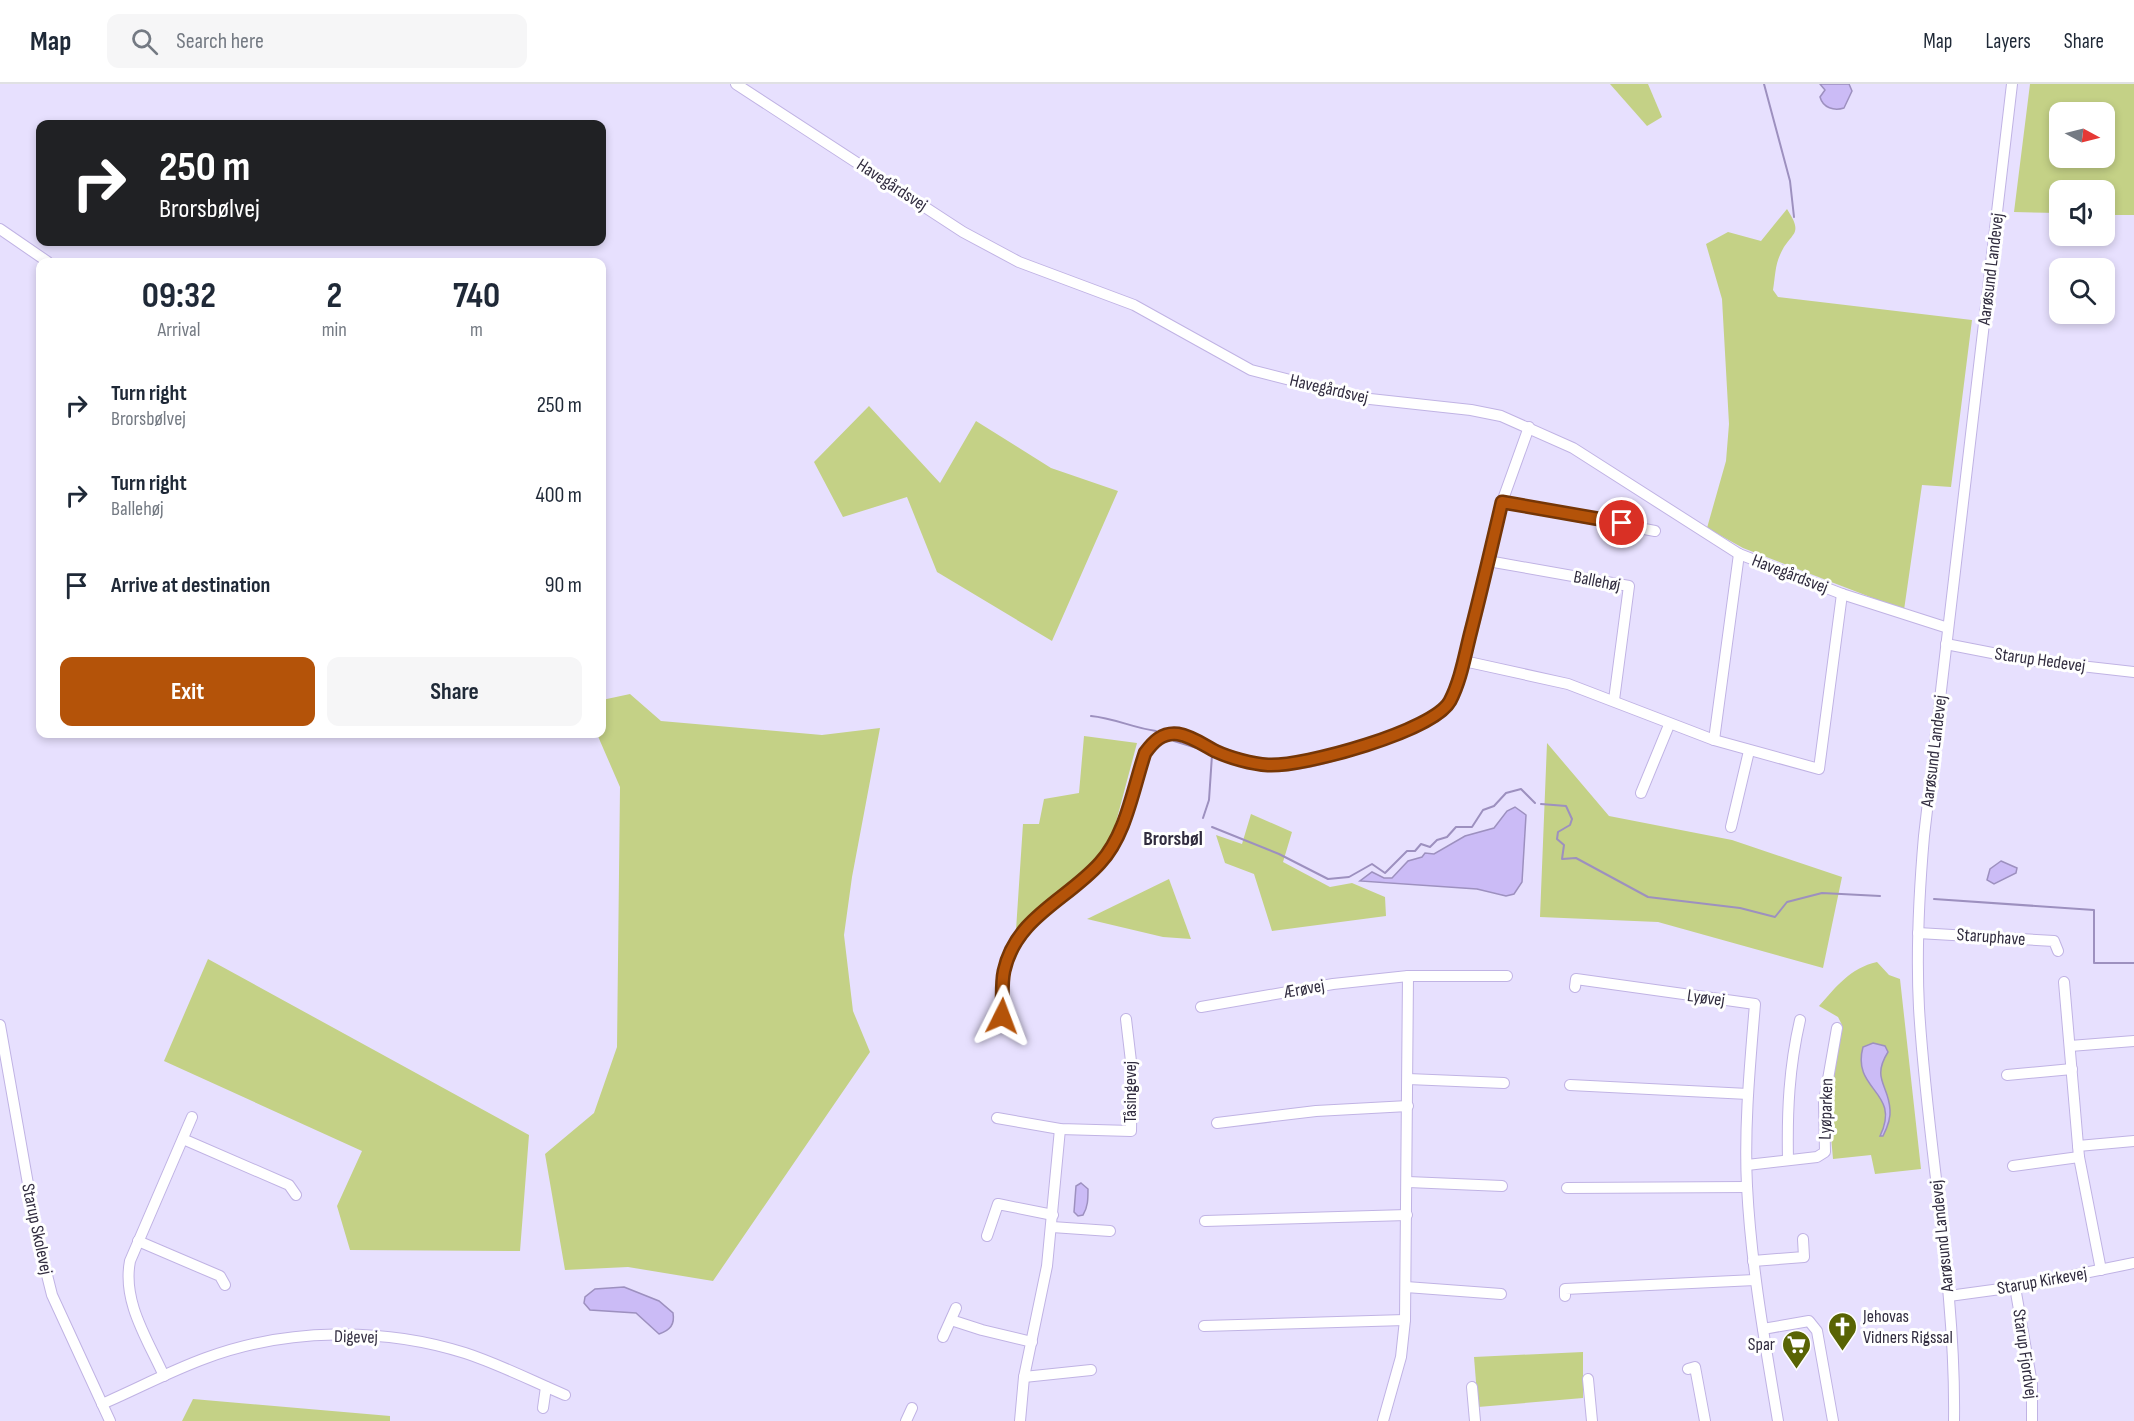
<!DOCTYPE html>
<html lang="en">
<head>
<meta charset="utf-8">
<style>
  :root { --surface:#fff; --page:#f6f6f7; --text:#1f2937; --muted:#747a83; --line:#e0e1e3; --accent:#b45309 }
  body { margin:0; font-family:"Sofia Sans Condensed",sans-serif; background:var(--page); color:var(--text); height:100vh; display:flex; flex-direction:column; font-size:22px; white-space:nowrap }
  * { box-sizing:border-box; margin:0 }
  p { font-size:20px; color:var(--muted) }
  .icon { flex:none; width:33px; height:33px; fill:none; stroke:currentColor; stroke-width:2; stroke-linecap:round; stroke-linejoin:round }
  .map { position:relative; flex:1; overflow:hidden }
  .side { position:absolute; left:36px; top:174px; width:570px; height:480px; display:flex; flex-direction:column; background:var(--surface); border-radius:12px; box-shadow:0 3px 9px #0003 }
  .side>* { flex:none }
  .hud { position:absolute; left:36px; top:36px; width:570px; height:126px; border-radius:12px; box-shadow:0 3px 9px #0003; background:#202124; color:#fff; overflow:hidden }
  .needle { width:39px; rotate:97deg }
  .controls { position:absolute; left:2049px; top:18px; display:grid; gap:12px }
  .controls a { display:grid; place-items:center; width:66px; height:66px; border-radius:12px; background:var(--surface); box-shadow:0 3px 9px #0003; font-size:30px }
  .pin { position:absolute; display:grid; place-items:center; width:51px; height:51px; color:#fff; margin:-26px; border:3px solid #fff; border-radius:50%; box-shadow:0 2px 6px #0007 }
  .me { position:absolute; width:66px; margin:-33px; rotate:3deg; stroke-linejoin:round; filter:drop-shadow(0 0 4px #0008) }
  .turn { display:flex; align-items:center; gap:21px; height:126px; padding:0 24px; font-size:27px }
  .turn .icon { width:78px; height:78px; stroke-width:2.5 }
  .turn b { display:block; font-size:42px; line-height:51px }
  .eta { display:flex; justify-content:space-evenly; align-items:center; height:102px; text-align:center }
  .eta b { font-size:36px; font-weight:700; line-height:42px }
  .button { display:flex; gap:12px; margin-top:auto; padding:12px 24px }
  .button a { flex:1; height:69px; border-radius:12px; background:var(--accent); color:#fff; font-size:24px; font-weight:700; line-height:69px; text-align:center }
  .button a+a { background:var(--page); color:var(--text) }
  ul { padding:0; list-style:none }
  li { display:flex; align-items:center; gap:18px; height:90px; padding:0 24px }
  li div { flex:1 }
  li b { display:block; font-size:22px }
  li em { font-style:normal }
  header { display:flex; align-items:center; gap:36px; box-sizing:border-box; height:84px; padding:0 30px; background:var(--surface); border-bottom:2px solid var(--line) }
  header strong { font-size:28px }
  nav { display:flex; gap:33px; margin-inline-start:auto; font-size:21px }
  .search { width:420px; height:54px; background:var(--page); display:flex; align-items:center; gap:15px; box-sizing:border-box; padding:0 21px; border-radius:12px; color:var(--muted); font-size:22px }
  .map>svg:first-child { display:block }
  .green { fill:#c4d186; fill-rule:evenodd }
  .water { fill:#cbbbf6; stroke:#9d90bf; stroke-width:1.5 }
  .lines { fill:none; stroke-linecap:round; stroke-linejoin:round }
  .stream { stroke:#9d90bf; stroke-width:2 }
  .minor-casing { stroke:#c0b3e4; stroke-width:12 }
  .minor { stroke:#fff; stroke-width:10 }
  .route-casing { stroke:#753606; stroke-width:15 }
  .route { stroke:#b45309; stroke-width:10 }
  .labels { text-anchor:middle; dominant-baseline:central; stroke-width:6; stroke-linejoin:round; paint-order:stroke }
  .street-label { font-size:18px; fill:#312c3f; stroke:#fff }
  .poi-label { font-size:18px; fill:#312c3f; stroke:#fff; text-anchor:start }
  .neighbourhood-label { font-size:20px; font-weight:bold; fill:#312c3f; stroke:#fff }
</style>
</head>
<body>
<header>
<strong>Map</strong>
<div class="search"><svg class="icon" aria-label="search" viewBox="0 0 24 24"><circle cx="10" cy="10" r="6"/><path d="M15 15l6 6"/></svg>Search here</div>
<nav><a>Map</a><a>Layers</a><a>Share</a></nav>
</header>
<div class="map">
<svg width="2134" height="1337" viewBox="0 0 2134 1337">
  <rect width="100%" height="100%" fill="#e7e0fe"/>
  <g class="green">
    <path d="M1610 0H1648L1662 33 1647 42Z"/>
    <path d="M2030 0H2134V131H2105L2104 106H2060L2059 129 2014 128ZM2060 28H2104V74H2060Z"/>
    <path d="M1787 125C1805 153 1790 147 1780 171 1775 181 1775 195 1773 206L1778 213 1972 236 1951 403 1922 401 1904 526 1743 464 1707 444 1726 377 1729 340 1722 215 1706 160 1728 148 1761 157Z"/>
    <path d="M869 322 940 399 976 337 1051 384 1118 407 1052 557 937 488 907 413 843 433 814 378Z"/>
    <path d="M630 610 661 637 822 651 880 644 852 793 844 851 853 927 870 968 713 1197 628 1183 565 1186 545 1070 594 1029 617 963 620 703 597 650H602V616Z"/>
    <path d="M1084 652 1137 659 1111 757 1096 775 1016 846 1023 740H1039L1044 715 1079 709Z"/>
    <path d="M1547 659 1609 732 1732 756 1842 793 1823 884 1658 838 1540 833Z"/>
    <path d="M1251 730 1292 748 1283 778 1330 803 1352 799 1385 813 1386 832 1272 847 1254 790 1225 779 1216 751 1242 760Z"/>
    <path d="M1169 795 1191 855 1163 853 1087 835Z"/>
    <path d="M208 875 529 1051 520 1167 350 1166 337 1122 362 1067 164 977Z"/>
    <path d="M1877 878 1889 891 1900 895 1921 1085 1875 1090 1871 1071 1833 1075 1829 1030 1833 980 1842 941 1838 933 1819 922C1836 903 1850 884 1877 878Z"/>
    <path d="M1583 1268V1314L1478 1323 1474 1273Z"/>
    <path d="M193 1315 390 1332V1337H182Z"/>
  </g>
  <g class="water">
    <path d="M1820 0H1849L1852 7 1844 24C1834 27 1823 24 1820 13L1825 6Z"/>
    <path d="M1515 723 1526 731 1522 798 1514 810 1506 812 1477 805 1360 797 1372 788 1384 794H1392L1408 777 1422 773 1425 769 1434 770 1465 752 1494 744 1507 727Z"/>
    <path d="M2001 777 2017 784 2016 789 1994 800 1987 796 1990 785Z"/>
    <path d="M1873 959 1885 962 1888 968C1871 995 1889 1001 1890 1026 1891 1035 1887 1044 1883 1052H1880C1902 1007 1851 1007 1863 963Z"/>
    <path d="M1081 1099 1088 1105C1088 1115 1088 1123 1083 1131L1078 1132 1074 1128 1076 1102Z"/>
    <path d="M624 1203 659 1217 673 1229C675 1241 670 1246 659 1250L636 1229 590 1226 584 1219 585 1213 595 1205Z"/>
  </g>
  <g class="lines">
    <g class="stream">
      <path d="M1764 0 1790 97 1794 133"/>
      <path d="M1091 632C1114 634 1133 644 1156 647"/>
      <path d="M1174 657 1200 665"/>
      <path d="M1541 720 1566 722 1572 735 1570 741 1558 748 1557 755 1564 761 1562 775 1576 774 1648 813 1740 824 1775 833 1787 818 1822 809 1880 812"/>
      <path d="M1203 734 1209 716 1212 671 1207 669"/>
      <path d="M1212 743 1279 770 1328 795 1349 793 1372 780 1385 789 1407 767H1415L1421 760 1430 763 1437 756 1447 753 1456 743H1472L1483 726 1494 722 1506 709 1521 705 1535 719"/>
      <path d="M1934 815 2094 826V879H2134"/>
    </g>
    <defs>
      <g id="minor">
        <path d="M736 0 963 148 1019 178 1134 221 1251 286 1361 314 1471 326 1501 332 1573 364 1739 470 1842 510 1948 544"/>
        <path d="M0 145 48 178"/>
        <path d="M1502 418 1655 447"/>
        <path d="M1488 477 1629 502 1614 616"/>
        <path d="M1946 560 2028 576 2134 588"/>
        <path d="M1464 577 1568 600 1714 656 1819 685 1842 510"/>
        <path d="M1714 656 1739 470"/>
        <path d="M1641 709 1669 641"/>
        <path d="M1731 743 1749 667"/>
        <path d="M1918 849 2054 857 2058 867"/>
        <path d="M2064 898 2079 1073 2101 1186"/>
        <path d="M1575 903 1576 895 1755 920C1750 981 1744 1042 1747 1102 1751 1181 1765 1259 1778 1337"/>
        <path d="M1201 923 1333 900 1408 892H1507"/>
        <path d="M1002 932C1003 918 1001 901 1004 887 1015 833 1068 816 1100 779 1126 751 1133 705 1145 669 1168 633 1191 658 1221 669 1235 674 1250 678 1265 681 1309 687 1402 650 1441 629L1450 617 1464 577 1502 418 1529 343"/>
        <path d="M0 941 37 1151 52 1211 110 1337"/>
        <path d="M2070 962 2134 957"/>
        <path d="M2007 991 2072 985"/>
        <path d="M1408 995 1504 999"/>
        <path d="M1570 1001 1748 1010"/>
        <path d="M997 1034 1060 1045 1131 1047 1132 986 1126 935"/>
        <path d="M1217 1039 1316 1027 1408 1022"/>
        <path d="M183 1055 289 1101 296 1111"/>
        <path d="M2078 1062 2134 1057"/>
        <path d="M1788 1076C1787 1027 1789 984 1800 936"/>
        <path d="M1747 1081 1817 1073 1825 1068 1824 1018 1837 944"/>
        <path d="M2013 1082 2079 1073"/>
        <path d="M1408 1098 1502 1102"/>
        <path d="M1567 1104 1747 1103"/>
        <path d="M1205 1137 1407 1131"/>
        <path d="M1052 1143 1110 1147"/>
        <path d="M987 1152 998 1120 1053 1131"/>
        <path d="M138 1157 220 1192 225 1201"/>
        <path d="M1753 1177 1804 1173 1803 1155"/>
        <path d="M1406 1203 1501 1210"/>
        <path d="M2015 1203 2032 1300V1337"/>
        <path d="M1565 1212V1205L1755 1196"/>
        <path d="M1949 1212 2015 1203 2134 1179"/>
        <path d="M951 1236 982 1246 1032 1258"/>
        <path d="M1204 1242 1405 1236"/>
        <path d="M1763 1245 1809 1237 1817 1247 1833 1337"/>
        <path d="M943 1253 956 1224"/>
        <path d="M1688 1285 1695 1283 1705 1337"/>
        <path d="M164 1292C148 1256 122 1218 130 1177L192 1033"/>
        <path d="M1024 1293 1091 1286"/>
        <path d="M1588 1295 1592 1337"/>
        <path d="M1472 1303 1475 1337"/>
        <path d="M102 1320C137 1305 170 1287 206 1274 286 1244 383 1243 465 1269 499 1280 532 1297 565 1311"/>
        <path d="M543 1324 546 1303"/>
        <path d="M906 1337 912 1324"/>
        <path d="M1020 1337 1024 1293 1047 1182 1060 1045"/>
        <path d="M1383 1337 1401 1273 1405 1236 1408 892"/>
        <path d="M1954 1337C1956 1199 1927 1062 1919 924 1916 867 1919 809 1924 752L2012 0"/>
      </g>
    </defs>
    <use href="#minor" class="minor-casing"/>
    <use href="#minor" class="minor"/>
  </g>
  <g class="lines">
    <defs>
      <path id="route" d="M1002 932C1003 918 1001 901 1004 887 1016 833 1067 816 1100 779 1126 751 1133 705 1145 669 1153 658 1162 648 1178 650 1191 652 1204 661 1215 667 1230 674 1252 680 1268 681 1303 683 1434 647 1450 617 1461 596 1465 570 1471 547 1482 504 1492 461 1502 418L1622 439"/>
    </defs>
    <use href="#route" class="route-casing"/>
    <use href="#route" class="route"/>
  </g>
  <defs>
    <symbol id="church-pin" viewBox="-11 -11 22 30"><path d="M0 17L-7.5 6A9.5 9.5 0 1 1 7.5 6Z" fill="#596404" stroke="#fff"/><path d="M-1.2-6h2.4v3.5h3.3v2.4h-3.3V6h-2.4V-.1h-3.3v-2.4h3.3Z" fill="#fff"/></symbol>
    <symbol id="supermarket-pin" viewBox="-11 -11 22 30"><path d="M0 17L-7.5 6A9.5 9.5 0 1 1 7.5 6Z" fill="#596404" stroke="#fff"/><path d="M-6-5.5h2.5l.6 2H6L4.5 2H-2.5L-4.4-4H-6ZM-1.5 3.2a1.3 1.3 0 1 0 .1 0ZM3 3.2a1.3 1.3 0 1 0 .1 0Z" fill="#fff"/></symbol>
  </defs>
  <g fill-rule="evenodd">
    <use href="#church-pin" x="1826" y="1226" width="33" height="45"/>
    <use href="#supermarket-pin" x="1780" y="1244" width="33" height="45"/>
  </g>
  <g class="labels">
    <g class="street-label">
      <text transform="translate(892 101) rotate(33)">Havegårdsvej</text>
      <text transform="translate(1991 185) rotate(-83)">Aarøsund Landevej</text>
      <text transform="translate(1329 305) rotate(13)">Havegårdsvej</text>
      <text transform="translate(1790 490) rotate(21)">Havegårdsvej</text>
      <text transform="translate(1597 497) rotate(11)">Ballehøj</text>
      <text transform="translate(2040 576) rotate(8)">Starup Hedevej</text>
      <text transform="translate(1934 667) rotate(-83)">Aarøsund Landevej</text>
      <text transform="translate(1991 853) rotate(4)">Staruphave</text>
      <text transform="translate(1304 905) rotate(-10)">Ærøvej</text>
      <text transform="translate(1706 914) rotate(8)">Lyøvej</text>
      <text transform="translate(1130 1008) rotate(-90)">Tåsingevej</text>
      <text transform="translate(1826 1025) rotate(-88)">Lyøparken</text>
      <text transform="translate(37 1145) rotate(78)">Starup Skolevej</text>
      <text transform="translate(1942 1152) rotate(-96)">Aarøsund Landevej</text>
      <text transform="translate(2042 1197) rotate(-10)">Starup Kirkevej</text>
      <text transform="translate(356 1253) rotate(1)">Digevej</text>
      <text transform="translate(2025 1270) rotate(82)">Starup Fjordvej</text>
    </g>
    <g class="poi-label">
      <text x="1863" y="1232">Jehovas<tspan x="1863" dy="21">Vidners Rigssal</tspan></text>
      <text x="1775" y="1260" text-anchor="end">Spar</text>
    </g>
    <g class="neighbourhood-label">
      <text x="1173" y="755">Brorsbøl</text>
    </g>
  </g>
</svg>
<div class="controls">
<a><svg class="needle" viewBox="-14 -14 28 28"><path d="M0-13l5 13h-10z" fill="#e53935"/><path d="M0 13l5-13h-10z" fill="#747a83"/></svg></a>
<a><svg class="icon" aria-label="sound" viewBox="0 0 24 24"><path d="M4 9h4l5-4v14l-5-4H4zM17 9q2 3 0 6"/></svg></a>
<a><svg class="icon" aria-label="search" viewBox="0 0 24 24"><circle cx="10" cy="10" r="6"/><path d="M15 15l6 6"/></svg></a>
</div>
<div class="pin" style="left:1622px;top:439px;background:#d93025"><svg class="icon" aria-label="arrive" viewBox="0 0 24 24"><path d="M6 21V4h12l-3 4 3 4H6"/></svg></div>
<svg class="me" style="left:1002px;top:932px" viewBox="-20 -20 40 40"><path d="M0-17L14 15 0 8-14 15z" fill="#b45309" stroke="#fff" stroke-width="4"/></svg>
<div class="hud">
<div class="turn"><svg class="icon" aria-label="right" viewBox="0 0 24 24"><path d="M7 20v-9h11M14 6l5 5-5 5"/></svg><div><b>250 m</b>Brorsbølvej</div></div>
</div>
<section class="side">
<div class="eta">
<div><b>09:32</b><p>Arrival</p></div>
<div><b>2</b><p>min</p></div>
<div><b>740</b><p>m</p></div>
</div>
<ul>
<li><svg class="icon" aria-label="right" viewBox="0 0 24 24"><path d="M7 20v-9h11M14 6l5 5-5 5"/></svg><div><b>Turn right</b><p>Brorsbølvej</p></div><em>250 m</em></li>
<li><svg class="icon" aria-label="right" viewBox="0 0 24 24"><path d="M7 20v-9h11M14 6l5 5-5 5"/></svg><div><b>Turn right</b><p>Ballehøj</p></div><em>400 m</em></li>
<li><svg class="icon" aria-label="arrive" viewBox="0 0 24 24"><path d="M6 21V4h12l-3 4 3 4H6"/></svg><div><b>Arrive at destination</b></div><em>90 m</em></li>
</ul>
<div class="button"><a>Exit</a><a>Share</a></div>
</section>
</div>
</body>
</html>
